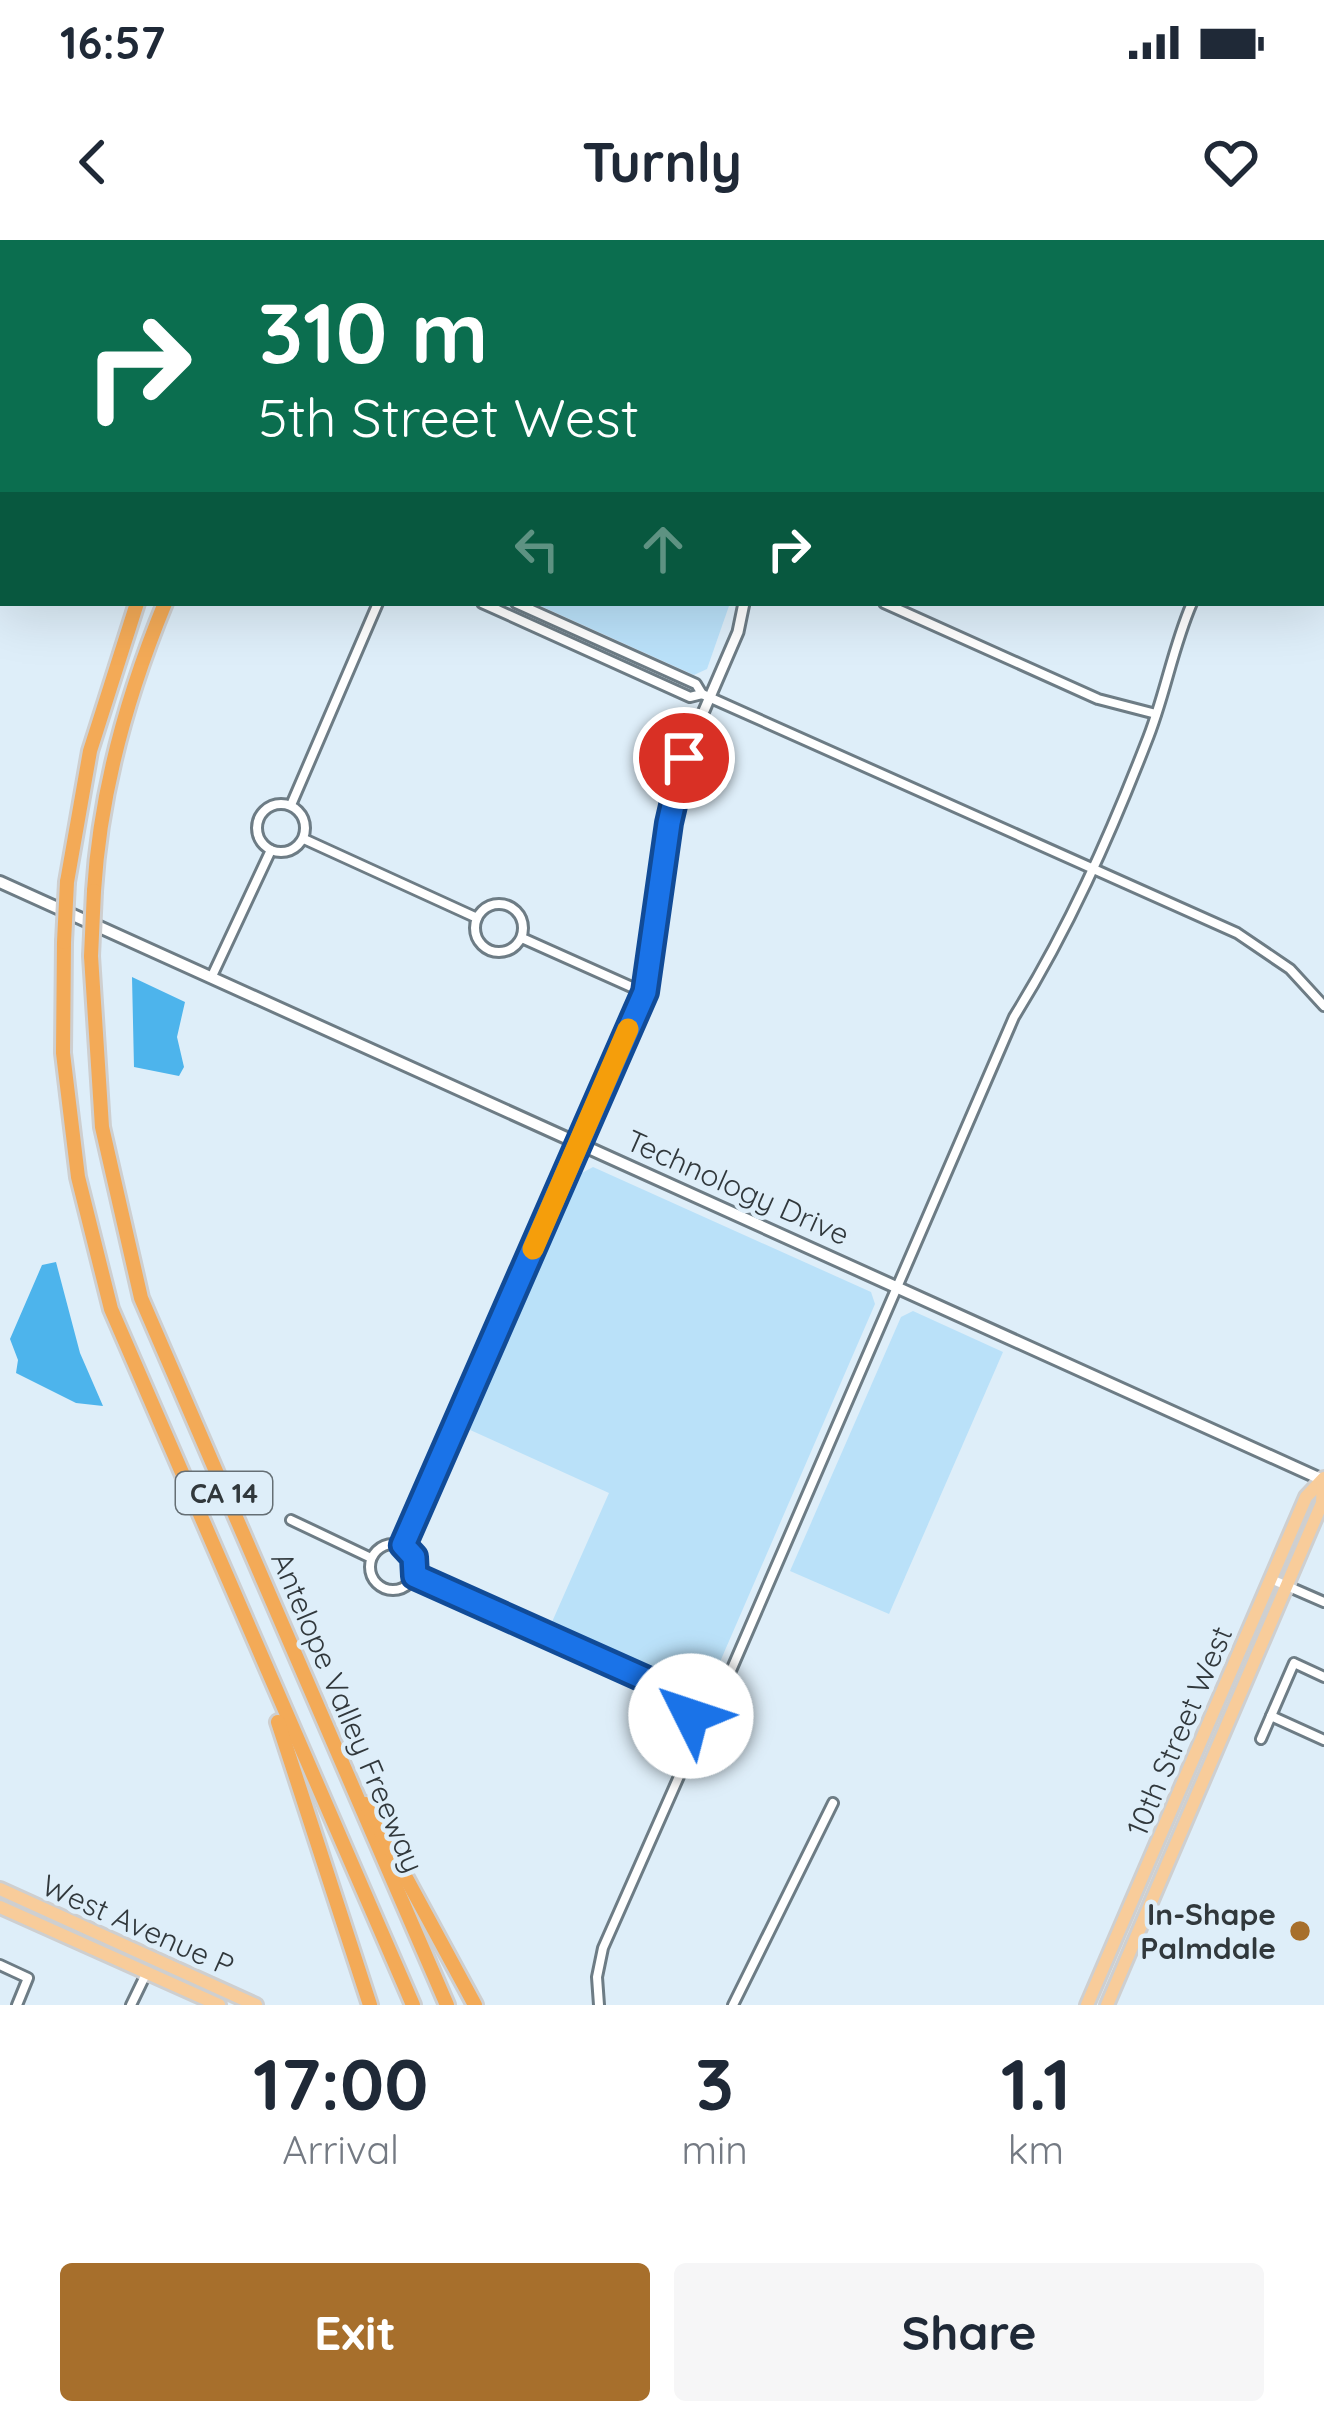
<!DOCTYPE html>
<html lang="en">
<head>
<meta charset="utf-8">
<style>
  :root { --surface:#fff; --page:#f6f6f7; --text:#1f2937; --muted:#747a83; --accent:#a76f2c }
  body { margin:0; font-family:Quicksand,sans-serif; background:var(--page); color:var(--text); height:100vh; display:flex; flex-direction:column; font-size:45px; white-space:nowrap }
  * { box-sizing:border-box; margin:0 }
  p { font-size:39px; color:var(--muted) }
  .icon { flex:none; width:66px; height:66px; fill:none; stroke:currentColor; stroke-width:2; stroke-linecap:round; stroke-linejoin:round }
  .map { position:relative; height:1765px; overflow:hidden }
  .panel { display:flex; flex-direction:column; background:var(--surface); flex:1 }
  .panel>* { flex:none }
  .banner { position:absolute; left:0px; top:0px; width:1326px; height:366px; box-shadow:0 12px 48px #0002; background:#0b6e4f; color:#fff; overflow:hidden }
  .pin { position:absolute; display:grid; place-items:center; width:102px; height:102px; color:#fff; margin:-51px; border:6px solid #fff; border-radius:50%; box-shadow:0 3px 12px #0007 }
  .me { position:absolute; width:132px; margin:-66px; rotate:311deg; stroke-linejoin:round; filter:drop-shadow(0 0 9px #0008) }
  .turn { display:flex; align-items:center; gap:42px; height:252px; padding:0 60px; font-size:54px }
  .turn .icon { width:156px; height:156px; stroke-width:2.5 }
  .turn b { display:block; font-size:84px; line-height:102px }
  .lanes { display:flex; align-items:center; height:114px; padding:0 60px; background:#0003; justify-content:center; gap:60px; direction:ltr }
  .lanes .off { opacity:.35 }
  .eta { display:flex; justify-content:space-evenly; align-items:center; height:204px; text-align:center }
  .eta b { font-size:72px; font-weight:700; line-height:84px }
  .cta { display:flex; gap:24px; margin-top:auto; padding:24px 60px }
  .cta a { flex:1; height:138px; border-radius:12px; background:var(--accent); color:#fff; font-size:48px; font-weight:700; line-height:138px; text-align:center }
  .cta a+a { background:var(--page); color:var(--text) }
  .status { display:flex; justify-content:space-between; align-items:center; height:84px; padding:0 60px; background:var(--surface); direction:ltr }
  .status svg { height:33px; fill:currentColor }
  header { display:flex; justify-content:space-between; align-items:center; height:156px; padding:0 60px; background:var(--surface); font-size:54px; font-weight:700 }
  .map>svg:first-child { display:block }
  .green { fill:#bae1f9 }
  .water { fill:#4db4ec }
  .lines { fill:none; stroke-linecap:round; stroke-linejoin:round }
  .minor-casing { stroke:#6d7c85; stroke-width:14 }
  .tertiary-casing { stroke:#6d7c85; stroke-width:15 }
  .secondary-casing { stroke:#6d7c85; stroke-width:16 }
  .primary-casing { stroke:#cecfd0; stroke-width:18 }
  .motorway-casing { stroke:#cecfd0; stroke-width:20 }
  .minor { stroke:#fff; stroke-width:8 }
  .tertiary { stroke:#fff; stroke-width:9 }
  .secondary { stroke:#fff; stroke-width:10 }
  .primary { stroke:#f8cc9a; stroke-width:12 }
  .motorway { stroke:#f3aa57; stroke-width:14 }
  .motorway-bridge-casing { stroke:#cecfd0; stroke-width:20; stroke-linecap:butt }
  .motorway-bridge { stroke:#f3aa57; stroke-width:14 }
  .route-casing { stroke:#114b97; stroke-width:30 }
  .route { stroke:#1a73e8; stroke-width:21 }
  .slow { stroke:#f59e0b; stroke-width:21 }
  .poi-dot { fill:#a76f2c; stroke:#deeef9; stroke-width:4.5 }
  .labels { text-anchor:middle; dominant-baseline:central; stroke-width:9; stroke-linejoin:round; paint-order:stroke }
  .shield { fill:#deeef9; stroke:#656f75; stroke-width:3 }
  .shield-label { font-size:27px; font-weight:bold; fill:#31383c }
  .street-label { font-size:30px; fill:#31383c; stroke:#deeef9 }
  .poi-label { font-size:30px; font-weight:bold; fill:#31383c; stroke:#deeef9; text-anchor:end }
</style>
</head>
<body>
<div class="status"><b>16:57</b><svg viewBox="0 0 49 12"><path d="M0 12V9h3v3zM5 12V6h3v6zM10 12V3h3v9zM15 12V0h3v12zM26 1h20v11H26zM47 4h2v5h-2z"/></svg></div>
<header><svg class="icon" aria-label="back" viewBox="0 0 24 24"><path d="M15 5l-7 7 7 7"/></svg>Turnly<svg class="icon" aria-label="heart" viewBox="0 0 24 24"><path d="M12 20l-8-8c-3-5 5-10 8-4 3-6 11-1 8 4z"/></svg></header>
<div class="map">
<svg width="1324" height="1765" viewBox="0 0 1324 1765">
  <rect width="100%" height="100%" fill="#deeef9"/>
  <g class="green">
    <path d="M871 0H1176L873 3Z"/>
    <path d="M534 363H730L707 429 694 435Z"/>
    <path d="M593 927 871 1052 875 1064 713 1438 690 1444 552 1382 609 1253 468 1189 580 934Z"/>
    <path d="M913 1071 1003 1112 889 1374 790 1331 901 1077Z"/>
  </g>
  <g class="water">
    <path d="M132 737 185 762 177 797 184 827 179 836 134 827Z"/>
    <path d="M56 1022 80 1113 103 1166 76 1163 16 1133 18 1120 10 1099 42 1025Z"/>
  </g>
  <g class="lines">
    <defs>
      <g id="minor">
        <path d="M539 3 540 0"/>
        <path d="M1323 100 1324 99"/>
        <path d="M1323 219 1324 220"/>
        <path d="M482 363 690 457 702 454"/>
        <path d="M516 363 696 444 702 454 1237 693 1290 729 1324 766"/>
        <path d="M884 363 1098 459 1156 474"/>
        <circle cx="281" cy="588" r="24"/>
        <path d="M291 565 378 363"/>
        <path d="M304 599 477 678"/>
        <circle cx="499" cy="688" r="24"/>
        <path d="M522 698 645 753"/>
        <path d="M212 736 271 610"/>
        <path d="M291 1280 371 1318"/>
        <circle cx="393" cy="1327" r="23"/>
        <path d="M403 1305 579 903"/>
        <path d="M415 1336 692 1460"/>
        <path d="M1271 1339 1324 1362"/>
        <circle cx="714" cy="1470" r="23"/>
        <path d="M723 1449 1014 777C1068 690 1109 598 1146 503 1165 457 1172 409 1192 363"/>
        <path d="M1271 1476 1324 1500"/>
        <path d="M1261 1499 1294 1423 1324 1437"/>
        <path d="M0 1725 28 1738 17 1765"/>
        <path d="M131 1765 146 1734"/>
        <path d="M599 1765 597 1737 603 1708 700 1489"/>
        <path d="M733 1765 833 1563"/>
      </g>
      <g id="tertiary">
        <path d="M840 3 841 0"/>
        <path d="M579 902 645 753 669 583 684 517 738 392 744 363"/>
      </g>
      <path id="secondary" d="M0 642 1323 1240"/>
      <g id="primary">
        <path d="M0 1649 256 1765"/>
        <path d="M0 1667 219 1765"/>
        <path d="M1087 1765 1306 1257 1324 1238"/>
        <path d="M1107 1765 1322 1263 1323 1240"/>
      </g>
      <g id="motorway">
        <path d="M289 3 291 0"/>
        <path d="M316 3 317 0"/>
        <path d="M67 642 90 511 137 363"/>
        <path d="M94 651C100 553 128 453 165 363"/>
        <path d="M64 702 63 813 78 937 111 1069 413 1765"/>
        <path d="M91 716 102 887 141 1058 447 1765"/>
        <path d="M278 1482 370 1765"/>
        <path d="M366 1564 475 1765"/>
      </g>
    </defs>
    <use href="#minor" class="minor-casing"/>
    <use href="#tertiary" class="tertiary-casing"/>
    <use href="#secondary" class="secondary-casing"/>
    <use href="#primary" class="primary-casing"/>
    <use href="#motorway" class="motorway-casing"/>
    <use href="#minor" class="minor"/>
    <use href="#tertiary" class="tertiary"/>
    <use href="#secondary" class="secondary"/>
    <use href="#primary" class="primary"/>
    <use href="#motorway" class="motorway"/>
    <defs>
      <g id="motorway-bridge">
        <path d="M64 702 67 642"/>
        <path d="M91 716 94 651"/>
      </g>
    </defs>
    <use href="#motorway-bridge" class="motorway-bridge-casing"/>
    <use href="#motorway-bridge" class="motorway-bridge"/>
  </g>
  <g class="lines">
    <defs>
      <path id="route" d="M684 518 669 583 645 752 403 1305 414 1317 415 1336 692 1460 691 1476"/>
    </defs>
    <use href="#route" class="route-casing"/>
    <use href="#route" class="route"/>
    <path class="slow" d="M533 1009 628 789"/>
  </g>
  <circle class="poi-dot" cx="1300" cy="1691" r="12"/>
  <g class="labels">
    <rect class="shield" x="176" y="1232" width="96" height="42" rx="9"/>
    <g class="shield-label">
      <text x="224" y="1253">CA 14</text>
    </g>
    <g class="street-label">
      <text transform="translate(738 947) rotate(24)">Technology Drive</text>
      <text transform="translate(348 1472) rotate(67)">Antelope Valley Freeway</text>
      <text transform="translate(1179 1491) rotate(-67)">10th Street West</text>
      <text transform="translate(138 1685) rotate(24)">West Avenue P</text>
    </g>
    <g class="poi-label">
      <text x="1276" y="1674">In-Shape<tspan x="1276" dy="34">Palmdale</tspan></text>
    </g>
  </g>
</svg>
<div class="pin" style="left:684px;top:518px;background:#d93025"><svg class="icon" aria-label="arrive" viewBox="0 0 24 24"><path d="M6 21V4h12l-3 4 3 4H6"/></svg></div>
<svg class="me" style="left:691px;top:1476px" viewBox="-20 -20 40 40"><circle r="19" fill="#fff"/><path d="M0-13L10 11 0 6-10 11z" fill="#1a73e8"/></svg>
<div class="banner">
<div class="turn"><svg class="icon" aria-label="right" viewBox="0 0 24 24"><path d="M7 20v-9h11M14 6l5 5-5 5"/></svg><div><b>310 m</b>5th Street West</div></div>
<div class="lanes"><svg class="icon off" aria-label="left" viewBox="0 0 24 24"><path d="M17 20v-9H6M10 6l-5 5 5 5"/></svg><svg class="icon off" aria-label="ahead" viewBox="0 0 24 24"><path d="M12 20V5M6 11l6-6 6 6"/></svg><svg class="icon" aria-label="right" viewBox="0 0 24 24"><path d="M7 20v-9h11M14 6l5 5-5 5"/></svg></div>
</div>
</div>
<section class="panel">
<div class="eta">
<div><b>17:00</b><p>Arrival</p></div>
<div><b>3</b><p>min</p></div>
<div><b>1.1</b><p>km</p></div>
</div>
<div class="cta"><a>Exit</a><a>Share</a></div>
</section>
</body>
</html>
